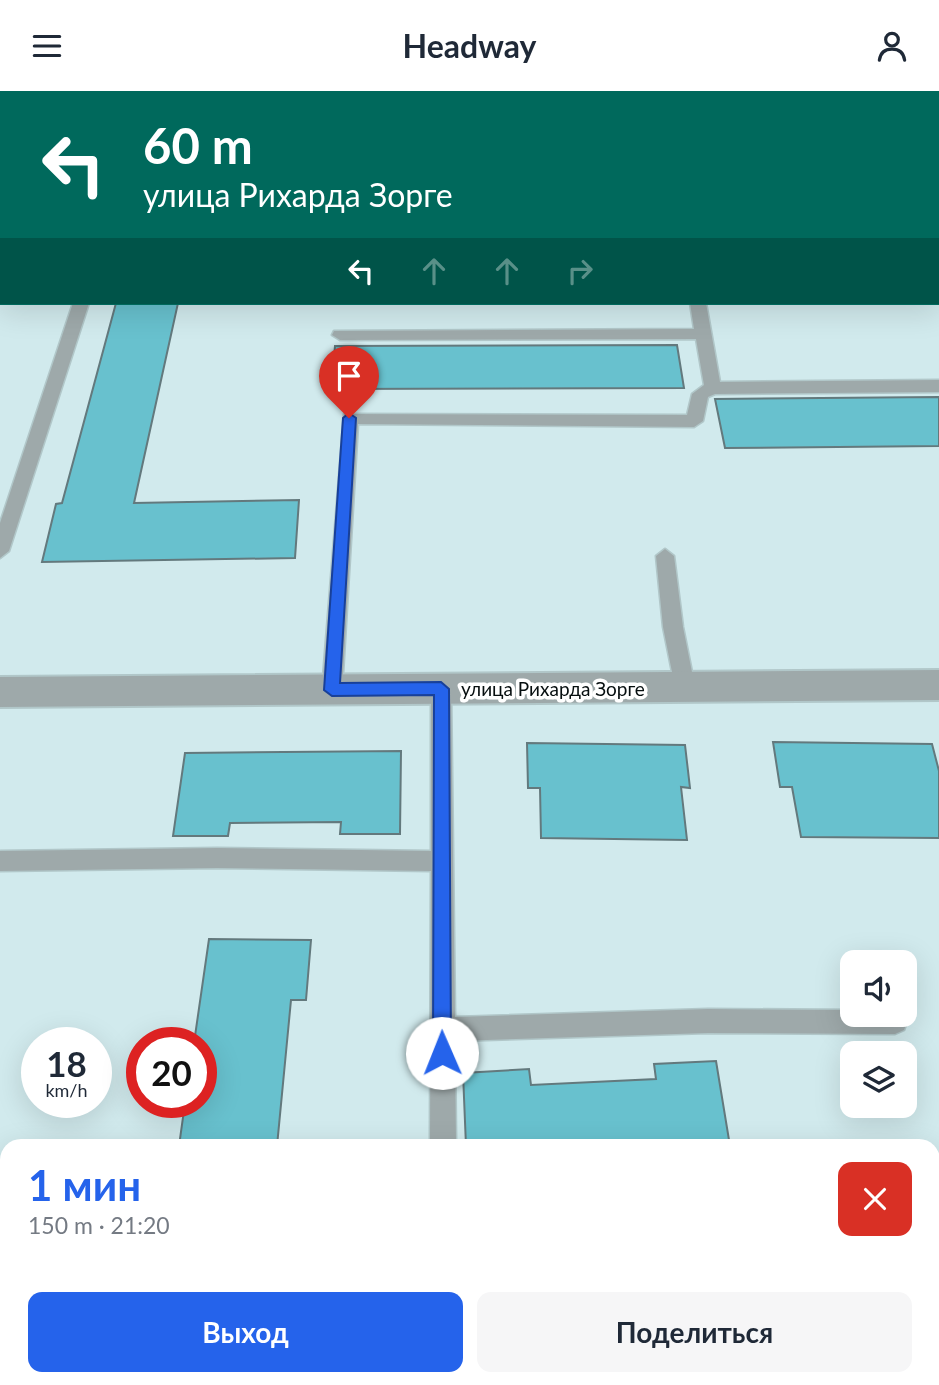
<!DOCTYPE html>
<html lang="ru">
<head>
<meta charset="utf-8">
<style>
  :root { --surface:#fff; --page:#f6f6f7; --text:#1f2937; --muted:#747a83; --accent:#2563eb }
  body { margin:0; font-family:Lato,sans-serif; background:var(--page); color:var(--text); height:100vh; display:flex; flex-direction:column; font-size:26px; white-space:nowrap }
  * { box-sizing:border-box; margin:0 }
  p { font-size:23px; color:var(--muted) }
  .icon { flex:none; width:38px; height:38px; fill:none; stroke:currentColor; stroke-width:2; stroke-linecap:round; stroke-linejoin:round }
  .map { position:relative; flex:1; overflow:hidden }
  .drawer { position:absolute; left:0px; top:1048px; width:940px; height:247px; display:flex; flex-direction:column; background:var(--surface); border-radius:21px 21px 0 0; box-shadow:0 7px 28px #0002 }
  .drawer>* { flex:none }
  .guide { position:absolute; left:0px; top:0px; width:940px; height:214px; box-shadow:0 7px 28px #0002; background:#00695c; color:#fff; overflow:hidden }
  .fabs { position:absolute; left:840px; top:859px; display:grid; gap:14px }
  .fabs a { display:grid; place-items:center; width:77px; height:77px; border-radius:14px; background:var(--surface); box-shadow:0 7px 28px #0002; font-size:35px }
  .speed { position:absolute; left:21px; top:936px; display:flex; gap:14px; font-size:35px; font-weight:700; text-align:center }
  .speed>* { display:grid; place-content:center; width:91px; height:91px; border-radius:50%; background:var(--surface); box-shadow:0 7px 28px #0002; line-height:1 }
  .speed small { font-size:18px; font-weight:400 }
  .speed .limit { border:10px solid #d22; background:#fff; color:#111 }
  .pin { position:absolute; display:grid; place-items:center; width:60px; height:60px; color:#fff; margin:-72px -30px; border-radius:50% 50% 50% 0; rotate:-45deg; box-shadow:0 0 7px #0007 }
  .pin .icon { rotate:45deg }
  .me { position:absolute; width:77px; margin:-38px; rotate:359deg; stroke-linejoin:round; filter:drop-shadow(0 0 5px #0008) }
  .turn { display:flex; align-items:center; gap:24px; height:147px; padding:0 28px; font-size:32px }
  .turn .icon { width:91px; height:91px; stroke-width:2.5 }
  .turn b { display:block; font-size:49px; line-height:60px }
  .lanes { display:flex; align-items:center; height:66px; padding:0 28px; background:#0003; justify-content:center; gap:35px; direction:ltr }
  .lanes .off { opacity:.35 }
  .round { display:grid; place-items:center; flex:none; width:74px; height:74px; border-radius:14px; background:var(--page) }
  .summary { display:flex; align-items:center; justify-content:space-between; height:119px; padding:0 28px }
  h1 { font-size:42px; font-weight:700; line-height:52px; color:var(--accent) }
  .button { display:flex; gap:14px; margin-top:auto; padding:14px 28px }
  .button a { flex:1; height:80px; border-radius:14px; background:var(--accent); color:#fff; font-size:28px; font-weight:700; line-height:80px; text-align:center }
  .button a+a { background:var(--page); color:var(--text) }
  header { display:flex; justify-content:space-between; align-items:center; height:91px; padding:0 28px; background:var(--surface); font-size:32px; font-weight:700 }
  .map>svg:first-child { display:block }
  .building { fill:#68c1ce; stroke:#63797d; stroke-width:2 }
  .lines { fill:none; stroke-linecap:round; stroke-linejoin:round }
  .service-casing { stroke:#b1c7c9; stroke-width:3 }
  .minor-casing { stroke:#b1c7c9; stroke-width:4 }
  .service { fill:#9ea9aa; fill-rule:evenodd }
  .minor { fill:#9ea9aa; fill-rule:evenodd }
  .route { fill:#2563eb; stroke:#184099; stroke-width:2 }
  .labels { text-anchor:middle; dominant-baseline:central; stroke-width:7; stroke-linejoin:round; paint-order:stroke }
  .street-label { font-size:19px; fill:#060e0f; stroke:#fff }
</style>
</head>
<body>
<header><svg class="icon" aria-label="menu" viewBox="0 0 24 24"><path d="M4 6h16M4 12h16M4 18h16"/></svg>Headway<svg class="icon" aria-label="person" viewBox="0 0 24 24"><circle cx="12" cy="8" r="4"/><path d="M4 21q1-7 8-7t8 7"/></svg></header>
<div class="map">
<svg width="939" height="1294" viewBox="0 0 939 1294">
  <rect width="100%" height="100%" fill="#d1eaed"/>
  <g class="building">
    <path d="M116 212H178L134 412 299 409 295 467 42 471 56 413 62 412Z"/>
    <path d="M677 254 684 297 331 298 335 255Z"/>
    <path d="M939 306V355L725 357 715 308Z"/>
    <path d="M773 651 932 653 939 680V747L801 746 792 696H780Z"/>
    <path d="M527 652 685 654 690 697 681 696 687 749 541 747 540 697H528Z"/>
    <path d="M401 660 400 743H340L341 731 230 732 228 745H173L185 662Z"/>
    <path d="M209 848 311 849 306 909H291L277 1055H179L185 1012H201V952H194Z"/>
    <path d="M716 970 730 1055H466L463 982 529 978 531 994 656 988 654 973Z"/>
  </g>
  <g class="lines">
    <defs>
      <g id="service">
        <path d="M185 0H200L183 2Z"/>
        <path d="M634 0H648L649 2H635Z"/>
        <path d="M847 0H863L845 2Z"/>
        <path d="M904 0H918L919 2H905Z"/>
        <rect x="0" y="22" width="2" height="8"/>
        <rect x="938" y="66" width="1" height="11"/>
        <rect x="938" y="88" width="1" height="8"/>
        <path d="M73 212H89L9 460 0 467V432Z"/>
        <path d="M690 212H706L720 291 939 289V301L715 303 708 306 703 330 694 336 358 333 342 599 339 605 332 607 325 605 322 599 344 323 687 324 692 303 704 294 696 248 340 249 332 244 334 240 694 238Z"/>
        <path d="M665 458 674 465 683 536 695 596 692 602 685 604 678 602 675 596 663 536 656 465Z"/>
        <path d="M441 590 448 592 451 598 455 926 708 918 852 919V924H904L907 931 904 939 895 943 708 942 455 950 456 1055H430L431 780 217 777 0 780V760L217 757 431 760V598L434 592Z"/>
        <rect x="432" y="1288" width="28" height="6"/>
      </g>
      <path id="minor" d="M939 579V609L0 616V586Z"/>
    </defs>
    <use href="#service" class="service-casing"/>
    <use href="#minor" class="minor-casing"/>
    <use href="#service" class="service"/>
    <use href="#minor" class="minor"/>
  </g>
  <path class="route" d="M349 322 356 327 340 592 441 591 449 598 451 962 449 968 442 971 435 968 433 962 434 604 332 605 324 599 343 327Z"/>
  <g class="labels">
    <g class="street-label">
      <text x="553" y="597">улица Рихарда Зорге</text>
    </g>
  </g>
</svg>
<div class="fabs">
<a><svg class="icon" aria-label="sound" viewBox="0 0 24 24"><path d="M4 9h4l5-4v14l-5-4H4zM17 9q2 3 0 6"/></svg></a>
<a><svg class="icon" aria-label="layers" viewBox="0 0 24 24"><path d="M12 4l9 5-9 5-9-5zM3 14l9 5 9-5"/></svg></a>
</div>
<div class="speed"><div>18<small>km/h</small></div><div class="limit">20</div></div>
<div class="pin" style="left:349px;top:327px;background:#d93025"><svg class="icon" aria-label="arrive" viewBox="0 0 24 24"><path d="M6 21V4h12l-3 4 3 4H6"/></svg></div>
<svg class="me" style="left:442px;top:962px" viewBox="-20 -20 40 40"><circle r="19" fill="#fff"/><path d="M0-13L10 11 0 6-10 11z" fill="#2563eb"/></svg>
<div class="guide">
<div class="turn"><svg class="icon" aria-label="left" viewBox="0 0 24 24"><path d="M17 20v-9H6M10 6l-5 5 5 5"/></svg><div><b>60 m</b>улица Рихарда Зорге</div></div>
<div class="lanes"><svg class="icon" aria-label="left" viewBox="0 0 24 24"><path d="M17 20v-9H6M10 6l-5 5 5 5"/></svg><svg class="icon off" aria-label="ahead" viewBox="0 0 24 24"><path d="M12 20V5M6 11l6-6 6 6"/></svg><svg class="icon off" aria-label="ahead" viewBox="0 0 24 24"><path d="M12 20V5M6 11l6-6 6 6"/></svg><svg class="icon off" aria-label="right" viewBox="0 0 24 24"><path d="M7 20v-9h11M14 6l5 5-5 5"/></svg></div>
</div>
<section class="drawer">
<div class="summary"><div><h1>1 мин</h1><p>150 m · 21:20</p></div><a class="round" style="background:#d93025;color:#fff"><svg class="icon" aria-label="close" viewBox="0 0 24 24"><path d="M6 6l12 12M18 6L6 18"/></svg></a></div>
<div class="button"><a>Выход</a><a>Поделиться</a></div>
</section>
</div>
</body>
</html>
